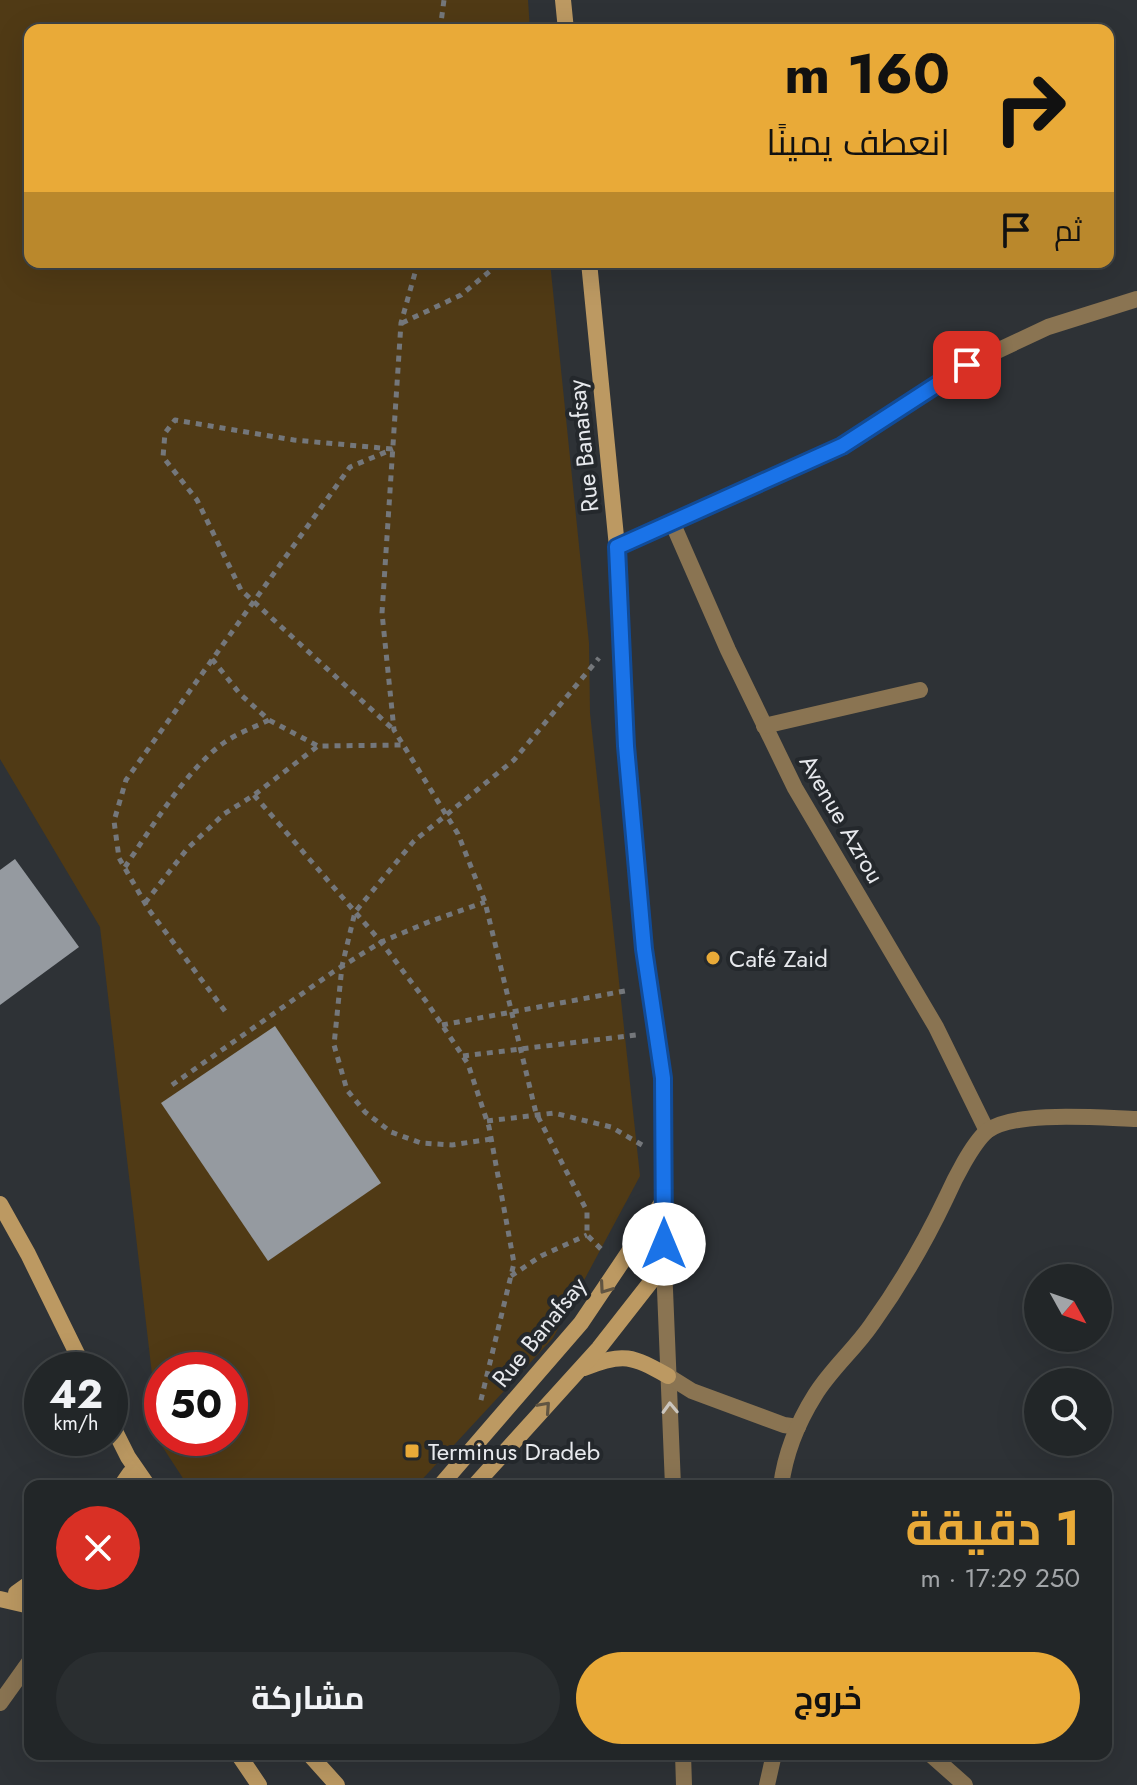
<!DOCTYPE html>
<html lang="ar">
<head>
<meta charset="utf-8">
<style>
  :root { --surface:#222628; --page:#2a2e30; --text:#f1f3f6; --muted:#a2a5a8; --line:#3f4345; --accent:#e9aa38 }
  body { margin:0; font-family:Jost,Cairo,sans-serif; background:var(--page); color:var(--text); direction:rtl; height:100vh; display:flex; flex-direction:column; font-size:30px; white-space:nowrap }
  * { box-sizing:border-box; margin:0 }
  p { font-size:26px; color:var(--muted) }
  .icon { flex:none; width:44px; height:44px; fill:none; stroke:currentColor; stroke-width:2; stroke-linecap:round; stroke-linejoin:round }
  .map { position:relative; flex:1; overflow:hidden; direction:ltr }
  .details { position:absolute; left:24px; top:1480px; width:1088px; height:280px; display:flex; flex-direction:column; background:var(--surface); border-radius:16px; box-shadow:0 8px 32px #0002,0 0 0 2px var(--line); direction:rtl }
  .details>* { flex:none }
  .top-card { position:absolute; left:24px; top:24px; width:1090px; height:244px; border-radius:16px; box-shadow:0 8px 32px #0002,0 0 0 2px var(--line); direction:rtl; background:#e9aa38; color:#111; overflow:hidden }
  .needle { width:52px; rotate:130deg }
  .buttons { position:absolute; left:1024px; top:1264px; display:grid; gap:16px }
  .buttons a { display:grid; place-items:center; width:88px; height:88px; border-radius:50%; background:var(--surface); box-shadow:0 8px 32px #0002,0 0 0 2px var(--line); font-size:40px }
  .speed { position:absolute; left:24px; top:1352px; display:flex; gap:16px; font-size:40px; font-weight:700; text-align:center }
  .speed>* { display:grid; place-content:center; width:104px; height:104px; border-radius:50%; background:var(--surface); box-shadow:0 8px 32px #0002,0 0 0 2px var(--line); line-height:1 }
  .speed small { font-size:20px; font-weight:400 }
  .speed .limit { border:12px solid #d22; background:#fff; color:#111 }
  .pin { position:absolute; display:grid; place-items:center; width:68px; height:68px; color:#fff; margin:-34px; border-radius:16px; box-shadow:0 4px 12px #0006 }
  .me { position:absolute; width:88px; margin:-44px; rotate:0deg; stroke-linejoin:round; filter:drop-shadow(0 0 6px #0008) }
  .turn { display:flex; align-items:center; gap:28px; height:168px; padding:0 32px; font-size:36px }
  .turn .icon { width:104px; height:104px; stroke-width:2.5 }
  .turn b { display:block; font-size:56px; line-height:68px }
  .then { display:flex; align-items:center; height:76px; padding:0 32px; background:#0003; gap:16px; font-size:30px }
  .round { display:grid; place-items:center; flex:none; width:84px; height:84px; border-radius:42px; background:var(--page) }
  .head { display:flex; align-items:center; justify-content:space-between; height:136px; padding:0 32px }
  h1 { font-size:48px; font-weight:700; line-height:60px; color:var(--accent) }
  .button { display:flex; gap:16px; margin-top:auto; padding:16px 32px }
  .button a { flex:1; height:92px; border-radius:48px; background:var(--accent); color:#111; font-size:32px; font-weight:700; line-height:92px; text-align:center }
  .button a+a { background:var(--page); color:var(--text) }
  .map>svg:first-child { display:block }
  .green { fill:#503a15; fill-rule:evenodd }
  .building { fill:#959aa0 }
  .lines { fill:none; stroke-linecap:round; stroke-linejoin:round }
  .path { stroke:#74777b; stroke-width:5; stroke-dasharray:6 6; stroke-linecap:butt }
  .lane { stroke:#8a7452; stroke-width:16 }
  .street { stroke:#8a7452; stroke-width:16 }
  .secondary { stroke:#bc9962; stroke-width:16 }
  .oneway { stroke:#615542 }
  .oneway2 { stroke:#cbc6be }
  .route-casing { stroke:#114b97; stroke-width:20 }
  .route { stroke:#1a73e8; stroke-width:14 }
  .poi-dot { fill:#e9aa38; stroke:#24282c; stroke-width:3 }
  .labels { text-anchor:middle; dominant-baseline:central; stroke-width:8; stroke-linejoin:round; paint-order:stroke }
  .street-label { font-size:24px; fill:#e7e9ed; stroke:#24282c }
  .poi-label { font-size:24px; fill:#e7e9ed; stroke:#24282c; text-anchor:start }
</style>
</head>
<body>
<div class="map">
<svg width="1137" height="1785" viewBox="0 0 1137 1785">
  <rect width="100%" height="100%" fill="#2e3236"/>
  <path class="green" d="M0 0H528L530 30H30V262H550L589 643 590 713 640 1176 553 1338 416 1486H188L160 1443 100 927 0 759ZM162 1370H230V1438H162Z"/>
  <g class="building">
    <path d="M15 859 79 947 0 1005V870Z"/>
    <path d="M275 1026 381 1183 268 1261 161 1103Z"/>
  </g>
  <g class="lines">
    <g class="path">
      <path d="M440 30 444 0"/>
      <path d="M418 262 401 323 382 613 394 730 458 834 485 902 536 1113 587 1211V1235L604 1252"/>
      <path d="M402 323 461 295 501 262"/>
      <path d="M392 449 294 440 175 420 165 433 163 457 197 500 241 590 394 730"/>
      <path d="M212 659 240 694 269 720 318 746"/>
      <path d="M254 795 381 942 428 1004 468 1064 489 1127 514 1263 480 1404"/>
      <path d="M125 867C150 830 188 767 225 742 238 733 255 727 269 720"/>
      <path d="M145 903 187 849 224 814 254 795 318 746 403 745"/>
      <path d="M225 1011 149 910 119 858 114 821 126 780 350 467 393 449"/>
      <path d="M442 1025 630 990"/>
      <path d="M463 1056 636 1035"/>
      <path d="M172 1085 333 972 381 942 431 921 485 902"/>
      <path d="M487 1121 554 1113 611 1127 642 1145"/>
      <path d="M491 1139 452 1145 421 1143 391 1132 365 1112 347 1090 334 1045 342 966 355 912 414 841 514 760 599 658"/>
      <path d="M511 1276 541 1256 587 1235"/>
    </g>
    <path class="lane" d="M0 1703 30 1661"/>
    <g class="street">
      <path d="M672 522 728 650 795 788 936 1027 987 1131"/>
      <path d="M617 547 842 446 967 365 1048 327 1137 299"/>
      <path d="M764 726 920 690"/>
      <path d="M664 1265 673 1486"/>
      <path d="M668 1376 692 1391 784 1425 798 1427"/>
      <path d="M781 1486C785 1455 798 1422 815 1395 831 1369 855 1349 872 1324 900 1285 925 1242 946 1198 954 1180 972 1144 987 1131 1014 1110 1102 1118 1137 1119"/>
      <path d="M683 1754 684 1785"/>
      <path d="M930 1754 965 1785"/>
      <path d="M767 1785 774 1754"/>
    </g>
    <g class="secondary">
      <path d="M563 0 566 30"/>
      <path d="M0 1204 28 1254 85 1370"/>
      <path d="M584 1368C624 1352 632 1356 668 1376"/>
      <path d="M110 1421 128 1457 148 1486"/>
      <path d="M121 1486 130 1473"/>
      <path d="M440 1486 581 1323 663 1201"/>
      <path d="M474 1486 599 1348 664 1265 663 1078 644 949 626 746 617 547 589 262"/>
      <path d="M16 1593 30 1583"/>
      <path d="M0 1599 30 1606"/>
      <path d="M238 1754 259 1785"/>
      <path d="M309 1754 337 1785"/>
    </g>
  </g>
  <defs><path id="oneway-chevron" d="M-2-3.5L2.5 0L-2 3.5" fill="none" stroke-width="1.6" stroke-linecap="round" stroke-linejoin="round" transform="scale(2)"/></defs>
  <g class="oneway">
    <use href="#oneway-chevron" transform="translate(605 1288) rotate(125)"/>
    <use href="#oneway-chevron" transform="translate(545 1407) rotate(-48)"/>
  </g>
  <use class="oneway2" href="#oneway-chevron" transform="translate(670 1408) rotate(-92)"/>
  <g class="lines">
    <defs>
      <path id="route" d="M664 1244 663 1078 644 949 626 746 617 547 842 446 967 365"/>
    </defs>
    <use href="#route" class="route-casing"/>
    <use href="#route" class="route"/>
  </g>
  <g class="poi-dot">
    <circle cx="713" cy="958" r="8"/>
    <rect x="404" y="1443" width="16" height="16" rx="4"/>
  </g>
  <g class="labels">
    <g class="street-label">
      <text transform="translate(583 446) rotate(-96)">Rue Banafsay</text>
      <text transform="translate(842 819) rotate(60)">Avenue Azrou</text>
      <text transform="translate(539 1332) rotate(-51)">Rue Banafsay</text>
    </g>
    <g class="poi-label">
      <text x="729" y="958">Café Zaid</text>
      <text x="428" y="1451">Terminus Dradeb</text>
    </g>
  </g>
</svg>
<div class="buttons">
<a><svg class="needle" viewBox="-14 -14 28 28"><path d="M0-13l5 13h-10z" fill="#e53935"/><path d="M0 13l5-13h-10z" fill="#a2a5a8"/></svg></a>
<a><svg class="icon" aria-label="search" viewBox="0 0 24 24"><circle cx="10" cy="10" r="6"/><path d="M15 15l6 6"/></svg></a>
</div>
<div class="speed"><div>42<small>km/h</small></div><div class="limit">50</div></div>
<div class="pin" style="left:967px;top:365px;background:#d93025"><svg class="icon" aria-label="arrive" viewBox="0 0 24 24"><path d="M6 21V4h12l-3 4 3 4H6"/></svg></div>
<svg class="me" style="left:664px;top:1244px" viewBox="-20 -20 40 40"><circle r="19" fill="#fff"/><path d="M0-13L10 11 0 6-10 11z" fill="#1a73e8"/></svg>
<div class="top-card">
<div class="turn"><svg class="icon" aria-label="right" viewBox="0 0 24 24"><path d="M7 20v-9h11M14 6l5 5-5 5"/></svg><div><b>160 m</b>انعطف يمينًا</div></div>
<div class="then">ثم<svg class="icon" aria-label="arrive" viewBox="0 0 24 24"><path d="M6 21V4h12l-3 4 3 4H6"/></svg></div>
</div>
<section class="details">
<div class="head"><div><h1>1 دقيقة</h1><p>250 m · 17:29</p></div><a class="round" style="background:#d93025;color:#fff"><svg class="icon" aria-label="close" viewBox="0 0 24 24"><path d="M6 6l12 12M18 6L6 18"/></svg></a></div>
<div class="button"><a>خروج</a><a>مشاركة</a></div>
</section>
</div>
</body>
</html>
